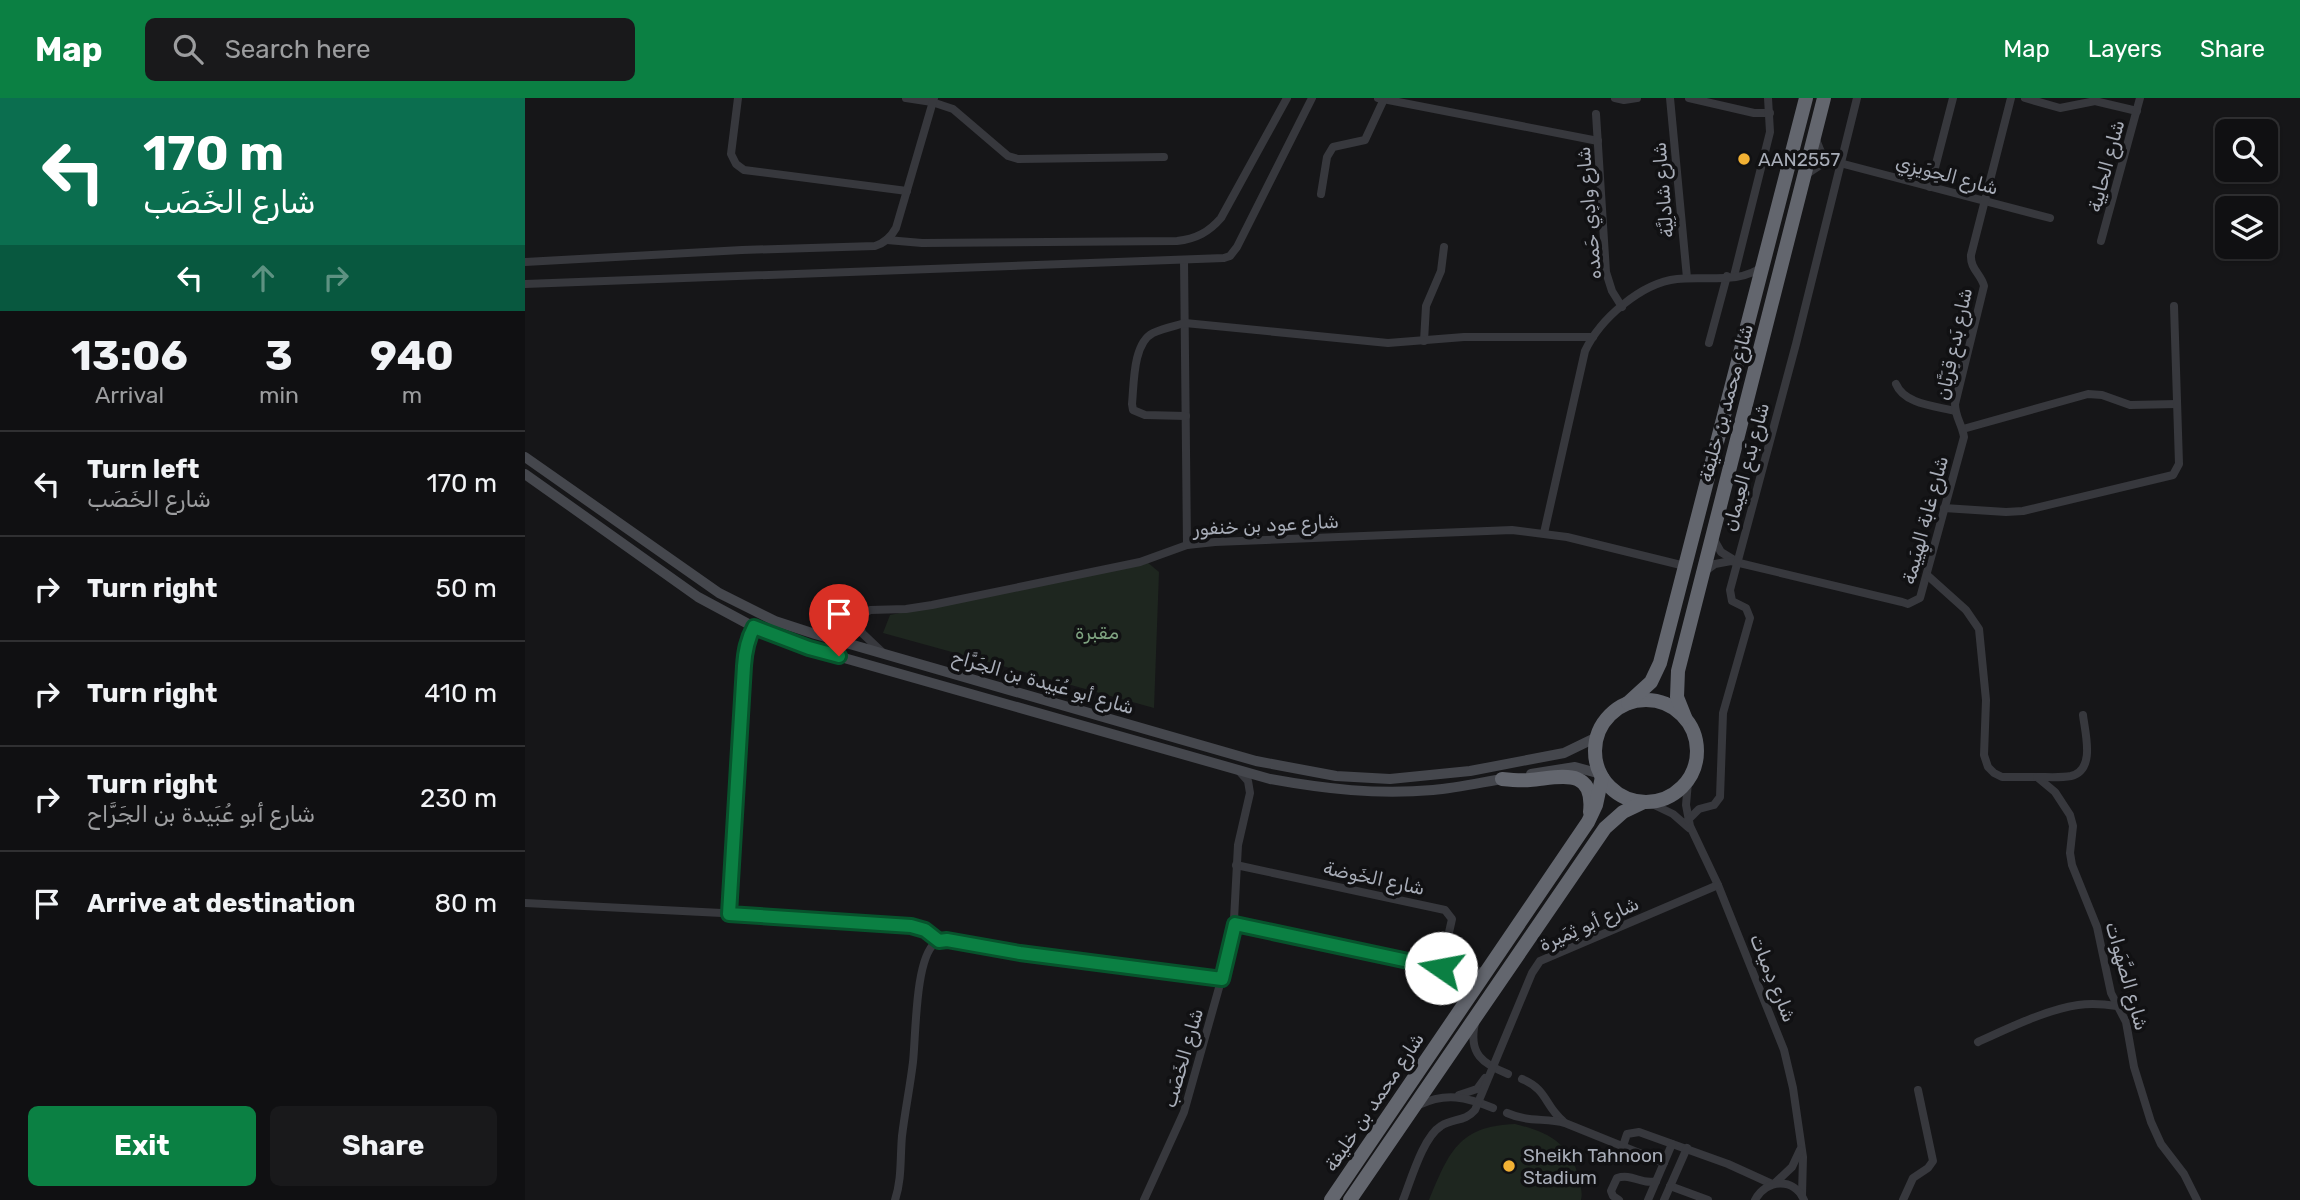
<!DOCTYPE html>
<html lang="en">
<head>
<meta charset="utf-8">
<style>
  :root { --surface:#101012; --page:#19191b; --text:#f1f3f6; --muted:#9c9d9f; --line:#303032; --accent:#0b8043 }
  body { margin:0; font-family:Rubik,"Noto Sans Arabic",sans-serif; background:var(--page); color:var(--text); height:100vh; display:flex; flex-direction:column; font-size:26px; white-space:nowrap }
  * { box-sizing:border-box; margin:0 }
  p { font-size:23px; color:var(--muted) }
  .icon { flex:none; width:38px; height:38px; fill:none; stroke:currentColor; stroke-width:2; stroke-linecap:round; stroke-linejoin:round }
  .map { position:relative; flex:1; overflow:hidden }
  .sheet { display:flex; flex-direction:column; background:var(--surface); width:525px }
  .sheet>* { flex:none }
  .guide { background:#0b6e4f; color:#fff; overflow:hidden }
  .tools { position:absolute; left:1690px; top:21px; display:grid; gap:14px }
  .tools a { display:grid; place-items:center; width:63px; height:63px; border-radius:10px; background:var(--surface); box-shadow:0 2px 5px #0004,0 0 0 2px var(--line); font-size:35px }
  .pin { position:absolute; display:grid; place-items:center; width:60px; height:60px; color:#fff; margin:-72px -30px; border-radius:50% 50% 50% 0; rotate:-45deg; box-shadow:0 0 7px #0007 }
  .pin .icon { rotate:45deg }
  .me { position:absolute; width:77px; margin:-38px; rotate:282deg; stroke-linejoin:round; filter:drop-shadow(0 0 5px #0008) }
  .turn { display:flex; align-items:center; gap:24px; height:147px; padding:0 28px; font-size:32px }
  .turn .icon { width:91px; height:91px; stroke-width:2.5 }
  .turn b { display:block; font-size:49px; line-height:60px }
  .lanes { display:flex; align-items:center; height:66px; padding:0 28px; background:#0003; justify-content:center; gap:35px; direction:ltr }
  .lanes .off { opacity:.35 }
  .eta { display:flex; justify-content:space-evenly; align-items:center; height:119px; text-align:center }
  .eta b { font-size:42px; font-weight:700; line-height:49px }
  .cta { display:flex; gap:14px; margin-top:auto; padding:14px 28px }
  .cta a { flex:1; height:80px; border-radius:10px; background:var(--accent); color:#fff; font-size:28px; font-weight:700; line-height:80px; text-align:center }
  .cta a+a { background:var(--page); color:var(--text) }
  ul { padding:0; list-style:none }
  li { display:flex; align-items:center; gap:21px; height:105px; padding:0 28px; border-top:2px solid var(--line) }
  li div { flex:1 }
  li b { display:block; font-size:26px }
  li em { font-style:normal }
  header { display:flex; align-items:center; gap:42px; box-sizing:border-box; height:98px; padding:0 35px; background:var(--accent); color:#fff }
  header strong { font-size:33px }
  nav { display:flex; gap:38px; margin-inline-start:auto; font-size:24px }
  .search { width:490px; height:63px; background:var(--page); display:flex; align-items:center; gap:18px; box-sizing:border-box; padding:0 24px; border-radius:10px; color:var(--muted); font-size:26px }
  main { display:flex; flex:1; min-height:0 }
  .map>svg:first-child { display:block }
  .green { fill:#1e261f }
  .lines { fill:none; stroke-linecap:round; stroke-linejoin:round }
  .street { stroke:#37383d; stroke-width:8 }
  .secondary { stroke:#45474d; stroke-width:10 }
  .highway { stroke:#63666e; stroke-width:14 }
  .route-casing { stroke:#07532c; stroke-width:18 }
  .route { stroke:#0b8043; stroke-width:12 }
  .poi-dot { fill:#f2b134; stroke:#111113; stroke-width:2.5 }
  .labels { text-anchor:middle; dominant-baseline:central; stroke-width:7; stroke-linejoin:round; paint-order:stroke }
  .poi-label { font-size:19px; fill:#a8adb8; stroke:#111113; text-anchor:start }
  .street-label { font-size:19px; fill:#a8adb8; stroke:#111113 }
  .park-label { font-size:19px; fill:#7fa381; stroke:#111113 }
</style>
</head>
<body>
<header>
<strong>Map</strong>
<div class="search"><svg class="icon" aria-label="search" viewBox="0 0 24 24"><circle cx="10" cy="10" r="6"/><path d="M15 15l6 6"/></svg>Search here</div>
<nav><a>Map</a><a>Layers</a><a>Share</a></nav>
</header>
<main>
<section class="sheet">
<div class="guide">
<div class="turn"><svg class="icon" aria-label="left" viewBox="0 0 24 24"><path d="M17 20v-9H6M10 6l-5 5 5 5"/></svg><div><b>170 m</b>شارع الخَصَب</div></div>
<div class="lanes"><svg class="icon" aria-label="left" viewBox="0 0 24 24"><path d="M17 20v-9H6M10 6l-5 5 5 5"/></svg><svg class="icon off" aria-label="ahead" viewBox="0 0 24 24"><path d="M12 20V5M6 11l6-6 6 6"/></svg><svg class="icon off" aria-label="right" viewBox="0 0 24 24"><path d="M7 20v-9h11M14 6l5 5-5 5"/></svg></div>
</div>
<div class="eta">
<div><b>13:06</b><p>Arrival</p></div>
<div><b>3</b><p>min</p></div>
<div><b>940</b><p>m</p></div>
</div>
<ul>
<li><svg class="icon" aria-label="left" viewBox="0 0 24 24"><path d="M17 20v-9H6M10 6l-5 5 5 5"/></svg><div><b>Turn left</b><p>شارع الخَصَب</p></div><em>170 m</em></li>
<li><svg class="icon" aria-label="right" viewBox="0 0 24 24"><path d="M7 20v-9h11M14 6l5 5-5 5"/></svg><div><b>Turn right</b></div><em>50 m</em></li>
<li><svg class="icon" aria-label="right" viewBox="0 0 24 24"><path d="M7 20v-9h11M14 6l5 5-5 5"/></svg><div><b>Turn right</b></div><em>410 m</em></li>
<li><svg class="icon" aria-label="right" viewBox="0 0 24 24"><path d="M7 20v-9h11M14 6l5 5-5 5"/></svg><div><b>Turn right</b><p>شارع أبو عُبَيدة بن الجَرَّاح</p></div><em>230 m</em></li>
<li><svg class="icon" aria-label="arrive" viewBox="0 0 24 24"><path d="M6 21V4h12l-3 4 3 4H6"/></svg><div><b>Arrive at destination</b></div><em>80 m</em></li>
</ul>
<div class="cta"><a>Exit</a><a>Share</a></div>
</section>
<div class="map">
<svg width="1775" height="1102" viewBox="0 0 1775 1102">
  <rect width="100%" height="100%" fill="#161618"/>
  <g class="green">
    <path d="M622 464 634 474 629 610 358 535 365 517Z"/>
    <path d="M990 1026C1023 1034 1045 1045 1054 1080 1055 1088 1058 1094 1056 1102H904C924 1055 933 1028 990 1026Z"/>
  </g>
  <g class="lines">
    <g class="street">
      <path d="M213 0 206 56 211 66 219 72 382 93"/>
      <path d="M381 0 407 4 428 11 483 58 493 61 639 59"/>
      <path d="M853 0 1073 43"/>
      <path d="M1090 0 1099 2 1112 0"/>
      <path d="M1145 0 1162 180"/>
      <path d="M1164 0 1229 15H1245"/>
      <path d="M1500 0 1535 10 1570 3 1612 13"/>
      <path d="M1071 16 1081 174 1087 193 1097 209"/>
      <path d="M1290 39 1296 54 1311 64 1525 120"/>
      <path d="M1282 76 1297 66 1311 64"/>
      <path d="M1405 89 1428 0"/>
      <path d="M796 96 802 59 808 49 840 42 859 1"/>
      <path d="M362 142 397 145 652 143C671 141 684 134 696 120L762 0"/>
      <path d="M1576 143 1615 0"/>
      <path d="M659 162 662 447"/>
      <path d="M0 164 217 152 350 148C360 145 366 139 371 130L409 0"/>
      <path d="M1209 178 1245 34 1243 0"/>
      <path d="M0 186 699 160 705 158 712 149 787 0"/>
      <path d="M899 243 901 208 916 173 919 149"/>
      <path d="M1184 245 1202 178"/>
      <path d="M1371 286C1379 306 1410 308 1430 313"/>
      <path d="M661 318 620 317 608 312 607 306C609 285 608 245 628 235 638 230 650 228 660 225L863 245 939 239H1068"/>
      <path d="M1438 331 1563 296 1577 297 1605 307 1652 306"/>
      <path d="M1419 410 1481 414 1498 413 1648 377 1654 366 1649 208"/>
      <path d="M1019 435 1060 253C1075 221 1116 185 1152 181 1177 178 1219 186 1237 168"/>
      <path d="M1188 440 1196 454 1209 462"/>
      <path d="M1179 474 1190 466 1206 463 1377 504 1383 506 1395 500 1439 339C1437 326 1430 319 1430 306L1459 188C1456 176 1445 171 1446 157L1486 0"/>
      <path d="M1402 477 1441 512 1454 531 1461 602 1459 657 1463 669 1469 675 1477 679H1512L1530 694 1545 717 1548 728 1545 755 1547 767 1572 829 1586 895 1601 924 1609 969 1626 1024 1636 1046 1659 1076 1672 1102"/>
      <path d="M357 554 337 535 334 523 338 516 345 512 381 511 407 507 615 464 662 447 690 444 987 432 1042 439 1160 468"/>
      <path d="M1512 679C1523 679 1536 680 1546 678 1571 672 1560 635 1558 617"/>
      <path d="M1163 684 1161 707 1165 728 1193 787 1259 952 1268 990 1278 1059 1277 1097"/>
      <path d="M1123 704 1148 716 1164 730"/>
      <path d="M1163 722 1174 711 1189 707 1195 699 1198 615 1225 520 1221 510 1207 503 1205 492 1271 246 1332 0"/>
      <path d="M711 767 920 812 927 821 916 870"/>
      <path d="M0 805 236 817 386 828 400 832 414 843"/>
      <path d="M204 816 221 548 229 529"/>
      <path d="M710 826 933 874 960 873"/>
      <path d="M925 872 936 890 939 903"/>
      <path d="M950 925C943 956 958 966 983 976"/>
      <path d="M1453 944C1481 931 1523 911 1553 907 1566 905 1579 906 1592 908"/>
      <path d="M997 981C1023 992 1019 1007 1038 1023"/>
      <path d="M934 997 952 991 960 980"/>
      <path d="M894 1007C921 994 941 999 968 1010"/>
      <path d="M982 1015C1002 1024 1020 1020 1040 1025L1139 1065"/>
      <path d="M1098 1048 1102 1036 1114 1034 1203 1066 1247 1086"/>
      <path d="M1250 1085 1267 1069 1275 1052"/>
      <path d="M1145 1088 1183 1102"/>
      <path d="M370 1102C377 1081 375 1060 377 1038 380 1013 385 989 388 964 391 937 390 861 410 845L422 842 474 852 697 881"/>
      <path d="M619 1102 659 1014 708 840 713 747 725 695 723 683 715 674"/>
      <path d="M878 1102C886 1082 898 1039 916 1028 928 1020 940 1024 950 1012L1007 875 1015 863 1193 787"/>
      <path d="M1094 1102 1088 1098 1086 1093 1092 1080C1107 1075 1116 1087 1131 1083"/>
      <path d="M1123 1102 1147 1046"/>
      <path d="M1139 1102 1162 1050"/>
      <path d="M1230 1102C1241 1081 1269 1079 1279 1102"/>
      <path d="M1378 1102 1388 1080 1403 1070 1408 1063 1393 992"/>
    </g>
    <g class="secondary">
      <path d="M0 359 194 495 250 523 290 536 731 663 811 678 865 681 945 673 1039 655 1072 639"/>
      <path d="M0 376 173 499 227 528 284 550 745 681C800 691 852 697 908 692 933 690 958 684 983 680"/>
      <path d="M1006 676 1050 669 1076 676"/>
    </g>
    <g class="highway">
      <circle cx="1121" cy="653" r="51"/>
      <path d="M1103 605 1126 584 1135 565 1281 0"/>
      <path d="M1160 619 1152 599 1153 573 1299 0"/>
      <path d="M977 681C986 682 995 683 1005 682 1033 680 1070 667 1065 714"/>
      <path d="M806 1102 1063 724 1071 707 1077 679"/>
      <path d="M825 1102 1080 730 1098 714 1119 704"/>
    </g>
  </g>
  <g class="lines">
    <defs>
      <path id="route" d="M314 558 284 550 229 529C222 542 220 553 219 568L204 816 386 828 400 832 414 843 422 842 495 855 697 881 710 826 916 870"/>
    </defs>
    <use href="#route" class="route-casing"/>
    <use href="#route" class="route"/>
  </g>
  <g class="poi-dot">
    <circle cx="1219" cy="61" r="7"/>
    <circle cx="984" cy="1068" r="7"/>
  </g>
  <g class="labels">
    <g class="poi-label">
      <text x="1233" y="61">AAN2557</text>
      <text x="998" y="1057">Sheikh Tahnoon<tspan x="998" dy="22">Stadium</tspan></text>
    </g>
    <g class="street-label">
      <text transform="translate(1581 68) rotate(-75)">شارع الحابِية</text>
      <text transform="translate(1422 77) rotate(15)">شارع الحِوَيزِي</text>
      <text transform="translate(1138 92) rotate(-95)">شارع شادلِيَّة</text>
      <text transform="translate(1064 115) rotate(-95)">شارع وادِي حَمده</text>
      <text transform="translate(1429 246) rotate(-78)">شارع بَدع قِرَيَّان</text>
      <text transform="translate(1201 305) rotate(-75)">شارع محمد بن خليفة</text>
      <text transform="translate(1221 369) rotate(-75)">شارع بَدع العِيمان</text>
      <text transform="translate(1400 422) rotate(-75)">شارع غابة الهِيَيمة</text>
      <text transform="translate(741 427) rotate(-3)">شارع عود بن خنفور</text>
      <text transform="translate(518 584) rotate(16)">شارع أبو عُبَيدة بن الجَرَّاح</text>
      <text transform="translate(849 780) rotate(12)">شارع الخَوضة</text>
      <text transform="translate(1064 826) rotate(-24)">شارع أبو ثِمَيرة</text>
      <text transform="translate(1602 878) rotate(74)">شارع الصَّهَوات</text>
      <text transform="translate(1248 880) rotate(68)">شارع دِميات</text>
      <text transform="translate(658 960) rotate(-74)">شارع الخَصَب</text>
      <text transform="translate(849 1004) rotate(-56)">شارع محمد بن خليفة</text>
    </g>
    <g class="park-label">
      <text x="572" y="534">مقبرة</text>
    </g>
  </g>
</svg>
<div class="tools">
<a><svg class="icon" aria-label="search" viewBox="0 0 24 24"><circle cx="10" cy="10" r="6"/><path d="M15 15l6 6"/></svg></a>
<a><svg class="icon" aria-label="layers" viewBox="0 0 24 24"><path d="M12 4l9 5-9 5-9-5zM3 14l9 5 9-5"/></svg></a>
</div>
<div class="pin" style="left:314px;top:558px;background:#d93025"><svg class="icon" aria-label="arrive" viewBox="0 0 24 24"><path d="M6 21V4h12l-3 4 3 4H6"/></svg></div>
<svg class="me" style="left:916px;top:870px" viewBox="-20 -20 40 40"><circle r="19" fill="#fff"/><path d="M0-13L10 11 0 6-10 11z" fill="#0b8043"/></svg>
</div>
</main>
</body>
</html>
